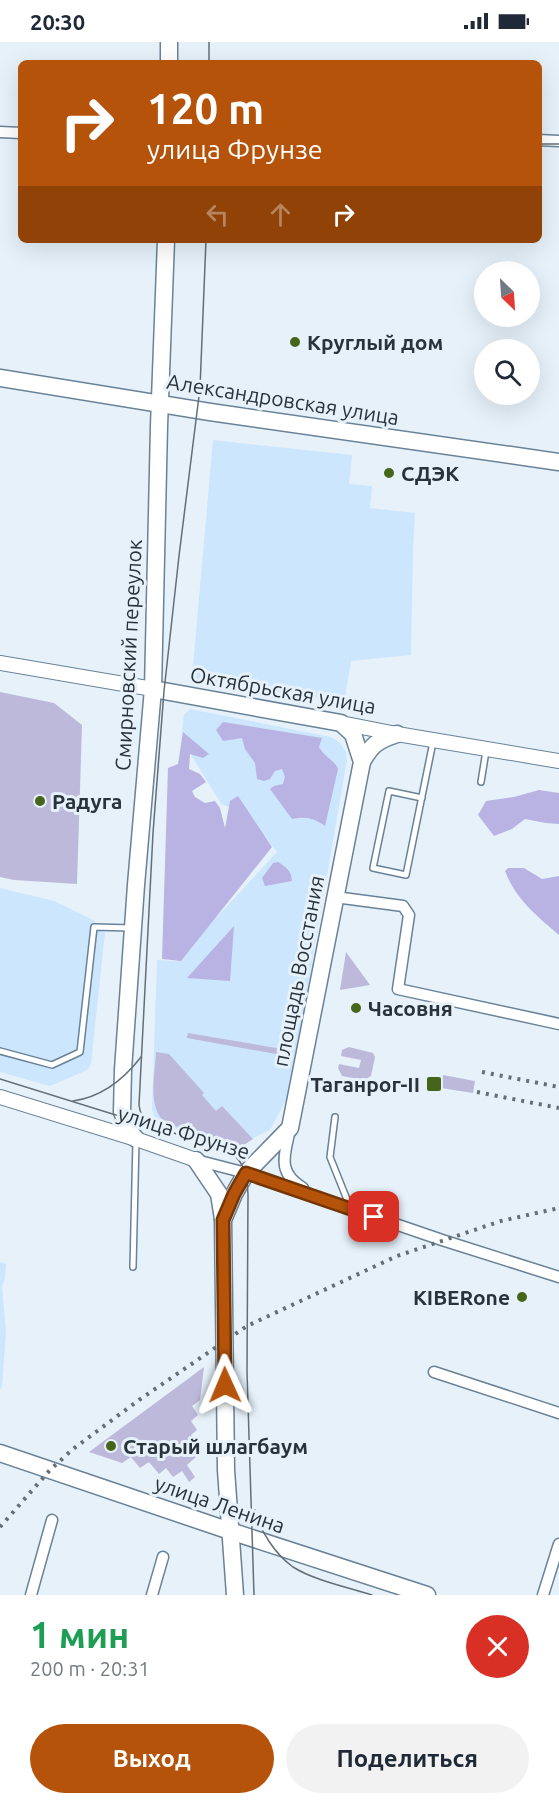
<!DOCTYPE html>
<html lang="ru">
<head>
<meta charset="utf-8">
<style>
  :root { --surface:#fff; --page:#f2f2f3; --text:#1f2937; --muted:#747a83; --accent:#b45309 }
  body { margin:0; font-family:Ubuntu,sans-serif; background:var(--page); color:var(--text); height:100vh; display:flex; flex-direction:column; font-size:22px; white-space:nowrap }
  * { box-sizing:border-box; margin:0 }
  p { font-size:20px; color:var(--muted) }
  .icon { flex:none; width:33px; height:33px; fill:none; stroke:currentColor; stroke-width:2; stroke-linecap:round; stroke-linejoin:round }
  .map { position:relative; height:1553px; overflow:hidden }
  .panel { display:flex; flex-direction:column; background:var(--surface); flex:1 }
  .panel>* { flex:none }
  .banner { position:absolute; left:18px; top:18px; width:524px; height:183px; border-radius:9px; box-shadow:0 6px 24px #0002; background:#b45309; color:#fff; overflow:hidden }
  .needle { width:39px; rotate:155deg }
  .controls { position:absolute; left:474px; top:219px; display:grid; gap:12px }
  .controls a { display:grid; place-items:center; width:66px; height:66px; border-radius:50%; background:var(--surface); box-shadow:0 6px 24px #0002; font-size:30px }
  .pin { position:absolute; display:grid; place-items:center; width:51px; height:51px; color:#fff; margin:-26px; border-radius:12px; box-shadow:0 3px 9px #0006 }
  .me { position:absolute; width:66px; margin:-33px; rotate:359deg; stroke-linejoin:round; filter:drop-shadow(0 0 4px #0008) }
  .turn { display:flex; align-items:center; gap:21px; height:126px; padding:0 30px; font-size:27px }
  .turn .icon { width:78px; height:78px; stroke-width:2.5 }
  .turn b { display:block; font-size:42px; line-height:51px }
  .lanes { display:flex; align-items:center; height:57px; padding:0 30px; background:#0003; justify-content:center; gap:30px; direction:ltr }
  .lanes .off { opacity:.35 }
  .round { display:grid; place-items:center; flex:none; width:63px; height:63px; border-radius:32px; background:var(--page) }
  .summary { display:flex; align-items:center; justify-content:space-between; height:102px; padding:0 30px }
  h1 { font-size:36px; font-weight:600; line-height:45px; color:#1e9e55 }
  .action { display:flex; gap:12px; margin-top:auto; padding:12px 30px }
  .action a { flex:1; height:69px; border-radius:36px; background:var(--accent); color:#fff; font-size:24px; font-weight:600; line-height:69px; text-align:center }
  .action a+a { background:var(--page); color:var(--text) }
  .status { display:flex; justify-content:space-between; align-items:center; height:42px; padding:0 30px; background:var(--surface); direction:ltr }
  .status svg { height:16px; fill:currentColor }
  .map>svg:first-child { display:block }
  .built { fill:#cce6fe }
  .green { fill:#bdb9db }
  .forest { fill:#b9b3e3 }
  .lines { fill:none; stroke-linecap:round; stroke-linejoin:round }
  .service-casing { stroke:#698297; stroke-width:8 }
  .minor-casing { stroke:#698297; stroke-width:13 }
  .tertiary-casing { stroke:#698297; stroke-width:16 }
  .secondary-casing { stroke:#698297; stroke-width:19 }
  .service { stroke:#fff; stroke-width:5 }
  .minor { stroke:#fff; stroke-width:10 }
  .tertiary { stroke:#fff; stroke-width:14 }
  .secondary { stroke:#fff; stroke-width:16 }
  .tram { stroke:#636e77; stroke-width:1.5 }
  .rail { stroke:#636e77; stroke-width:4; stroke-dasharray:3 6; stroke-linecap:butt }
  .route-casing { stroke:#753606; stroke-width:15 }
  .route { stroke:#b45309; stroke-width:10 }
  .poi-dot { fill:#46651a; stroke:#e6f1fa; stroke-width:2 }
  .labels { text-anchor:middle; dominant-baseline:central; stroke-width:6; stroke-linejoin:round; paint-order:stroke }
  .poi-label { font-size:21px; font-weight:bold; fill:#28333c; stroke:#e6f1fa; text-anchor:start }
  .street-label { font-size:21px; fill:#28333c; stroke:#e6f1fa }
</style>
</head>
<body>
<div class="status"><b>20:30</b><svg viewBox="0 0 49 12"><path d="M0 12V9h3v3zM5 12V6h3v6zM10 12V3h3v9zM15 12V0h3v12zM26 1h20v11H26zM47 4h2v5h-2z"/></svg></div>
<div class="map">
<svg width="559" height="1553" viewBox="0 0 559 1553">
  <rect width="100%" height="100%" fill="#e6f1fa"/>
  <g class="built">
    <path d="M213 398 352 413 349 442 372 444 370 466 415 471 413 506 411 613 351 619 344 660 192 636Z"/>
    <path d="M190 667 331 695 340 701 346 710 347 718 289 1052 270 1088 243 1101 230 1100 163 1084 155 1076 152 1068 157 918 176 919 277 810 246 769 222 763 181 697 184 673Z"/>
    <path d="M0 846 54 859 93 878 105 890 91 1022 87 1028 50 1044 0 1030Z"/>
    <path d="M0 1220 6 1222 5 1237 2 1244 6 1290 2 1345 0 1348Z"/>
  </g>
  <g class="green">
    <path d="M0 650 54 661 82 683 77 842 14 838 0 835Z"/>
    <path d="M346 910 370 943 340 948Z"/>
    <path d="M188 991 288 1008 287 1014 187 996Z"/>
    <path d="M349 1005 373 1011 375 1015 371 1034 364 1038 342 1034 338 1026 339 1022 359 1026 361 1018 341 1014 342 1008Z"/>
    <path d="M156 1010 169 1012 204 1051 202 1053 216 1069 222 1064 253 1097 241 1105 165 1081C147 1063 155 1034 156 1010Z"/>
    <path d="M443 1033 475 1039 473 1051 441 1046Z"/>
    <path d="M204 1325 200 1358 192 1364 198 1373 191 1379 197 1388 191 1393 197 1401 189 1406 196 1415 187 1423 195 1435 189 1440 182 1429 173 1435 166 1426 159 1432 149 1420 140 1426 131 1415 122 1421 89 1410Z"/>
  </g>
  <g class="forest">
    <path d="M223 680 322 696 319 705C326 717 333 716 338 727L325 784C314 776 306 774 292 777L270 747 274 744 283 742 285 735 282 727 275 729 270 737 264 739 257 737 255 721 245 707 242 696 223 699 216 688Z"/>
    <path d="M183 690 209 712 203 716 190 712 189 727 200 732 206 740 192 749 195 755 205 761 215 759 220 766 225 786 230 759 238 754 272 805 181 919 162 917 168 726 178 722Z"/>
    <path d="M539 748 559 751V782L546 781 525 777 512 787 494 794 478 773 486 759 514 755Z"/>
    <path d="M278 820C287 826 291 828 292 839L265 844 262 836 273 821Z"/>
    <path d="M508 826H524L542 837 559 834V893C537 874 516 858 505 829Z"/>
    <path d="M234 884 230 939 187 936Z"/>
  </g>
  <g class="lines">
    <defs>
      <g id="service">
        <path d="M481 740 486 709"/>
        <path d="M422 756 389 749 373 826 406 833 433 700"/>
        <path d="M0 1009 52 1023 80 1010 94 885 131 886"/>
        <path d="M335 1075 330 1115 350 1165"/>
        <path d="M133 1225 136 1099"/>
      </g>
      <g id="minor">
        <path d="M0 90 21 91"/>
        <path d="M538 98 559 99"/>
        <path d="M335 855 403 864 409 873 398 947 559 982"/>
        <path d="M290 1087C285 1112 276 1130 303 1146"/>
        <path d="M196 1118 246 1131 442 1198 559 1235"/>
        <path d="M434 1330 559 1371"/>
        <path d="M31 1553 52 1478"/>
        <path d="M152 1553 163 1515"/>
        <path d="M543 1553 559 1502"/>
      </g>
      <g id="tertiary">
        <path d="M0 621 153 647"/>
        <path d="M341 681 397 692 559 719"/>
        <path d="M0 1055 136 1097 196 1118"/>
      </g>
      <g id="secondary">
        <path d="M169 0V21"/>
        <path d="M0 336 210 370 559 420"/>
        <path d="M153 647 341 681 353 692 362 720"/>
        <path d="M136 1097 131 1091 122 1070 123 1028 136 843 153 647 159 384 166 198"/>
        <path d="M196 1118 219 1152 223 1177"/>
        <path d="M0 1411 230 1489 427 1553"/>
        <path d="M235 1553 226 1428 223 1178 234 1152 246 1131 290 1086 362 720C371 703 378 698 397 692"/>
      </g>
    </defs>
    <use href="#service" class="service-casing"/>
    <use href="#minor" class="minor-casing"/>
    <use href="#tertiary" class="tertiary-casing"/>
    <use href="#secondary" class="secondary-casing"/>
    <use href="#service" class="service"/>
    <use href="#minor" class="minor"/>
    <use href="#tertiary" class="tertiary"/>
    <use href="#secondary" class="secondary"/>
    <g class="tram">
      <path d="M209 0V21"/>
      <path d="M538 102H559"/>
      <path d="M0 1037 225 1107C244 1116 247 1133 248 1152L247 1330 254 1553"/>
      <path d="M73 1059C102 1055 124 1037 141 1015"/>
      <path d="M159 1094C148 1085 141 1077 139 1063L153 791 164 649 179 514 200 346 206 198"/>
      <path d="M255 1468C260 1489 275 1512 293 1525 313 1538 350 1546 372 1553"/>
    </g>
    <g class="rail">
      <path d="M482 1030 559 1045"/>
      <path d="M477 1050 559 1066"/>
      <path d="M0 1485 50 1428 73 1407 139 1358 247 1284 397 1214 501 1179 559 1166"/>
    </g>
  </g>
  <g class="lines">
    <defs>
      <path id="route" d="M225 1343 223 1178 234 1152 246 1131 374 1175"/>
    </defs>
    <use href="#route" class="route-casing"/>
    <use href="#route" class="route"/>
  </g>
  <g class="poi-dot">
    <circle cx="295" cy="300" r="6"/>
    <circle cx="389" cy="431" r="6"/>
    <circle cx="40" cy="759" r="6"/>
    <circle cx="356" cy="966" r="6"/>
    <rect x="426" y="1034" width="16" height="16" rx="3"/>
    <circle cx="522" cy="1255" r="6"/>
    <circle cx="111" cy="1404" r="6"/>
  </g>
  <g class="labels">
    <g class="poi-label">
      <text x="307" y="300">Круглый дом</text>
      <text x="401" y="431">СДЭК</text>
      <text x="52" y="759">Радуга</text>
      <text x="368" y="966">Часовня</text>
      <text x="420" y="1042" text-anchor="end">Таганрог-II</text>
      <text x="510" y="1255" text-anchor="end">KIBERone</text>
      <text x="123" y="1404">Старый шлагбаум</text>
    </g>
    <g class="street-label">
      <text transform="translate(283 357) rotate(9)">Александровская улица</text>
      <text transform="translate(128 613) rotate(-87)">Смирновский переулок</text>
      <text transform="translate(283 648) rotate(10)">Октябрьская улица</text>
      <text transform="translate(298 929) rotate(-79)">площадь Восстания</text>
      <text transform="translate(184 1090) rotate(17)">улица Фрунзе</text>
      <text transform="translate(220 1462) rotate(19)">улица Ленина</text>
    </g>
  </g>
</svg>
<div class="controls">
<a><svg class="needle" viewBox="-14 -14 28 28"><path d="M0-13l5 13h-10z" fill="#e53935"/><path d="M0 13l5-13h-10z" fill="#747a83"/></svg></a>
<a><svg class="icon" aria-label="search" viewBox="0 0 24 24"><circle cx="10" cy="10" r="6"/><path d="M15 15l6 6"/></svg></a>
</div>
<div class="pin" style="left:374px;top:1175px;background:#d93025"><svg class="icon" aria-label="arrive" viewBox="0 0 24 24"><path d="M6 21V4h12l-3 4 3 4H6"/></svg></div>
<svg class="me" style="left:225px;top:1343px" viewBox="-20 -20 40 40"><path d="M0-17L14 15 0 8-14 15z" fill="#b45309" stroke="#fff" stroke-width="4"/></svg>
<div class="banner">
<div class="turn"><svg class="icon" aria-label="right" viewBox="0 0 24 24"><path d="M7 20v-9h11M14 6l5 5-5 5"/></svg><div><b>120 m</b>улица Фрунзе</div></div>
<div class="lanes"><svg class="icon off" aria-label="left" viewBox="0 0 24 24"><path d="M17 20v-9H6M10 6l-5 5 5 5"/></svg><svg class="icon off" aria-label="ahead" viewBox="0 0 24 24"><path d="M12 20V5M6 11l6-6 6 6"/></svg><svg class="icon" aria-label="right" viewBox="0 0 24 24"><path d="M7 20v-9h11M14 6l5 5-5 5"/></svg></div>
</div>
</div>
<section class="panel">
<div class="summary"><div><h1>1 мин</h1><p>200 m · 20:31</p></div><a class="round" style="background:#d93025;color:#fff"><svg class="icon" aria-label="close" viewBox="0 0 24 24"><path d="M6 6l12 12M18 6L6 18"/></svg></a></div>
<div class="action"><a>Выход</a><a>Поделиться</a></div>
</section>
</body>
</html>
